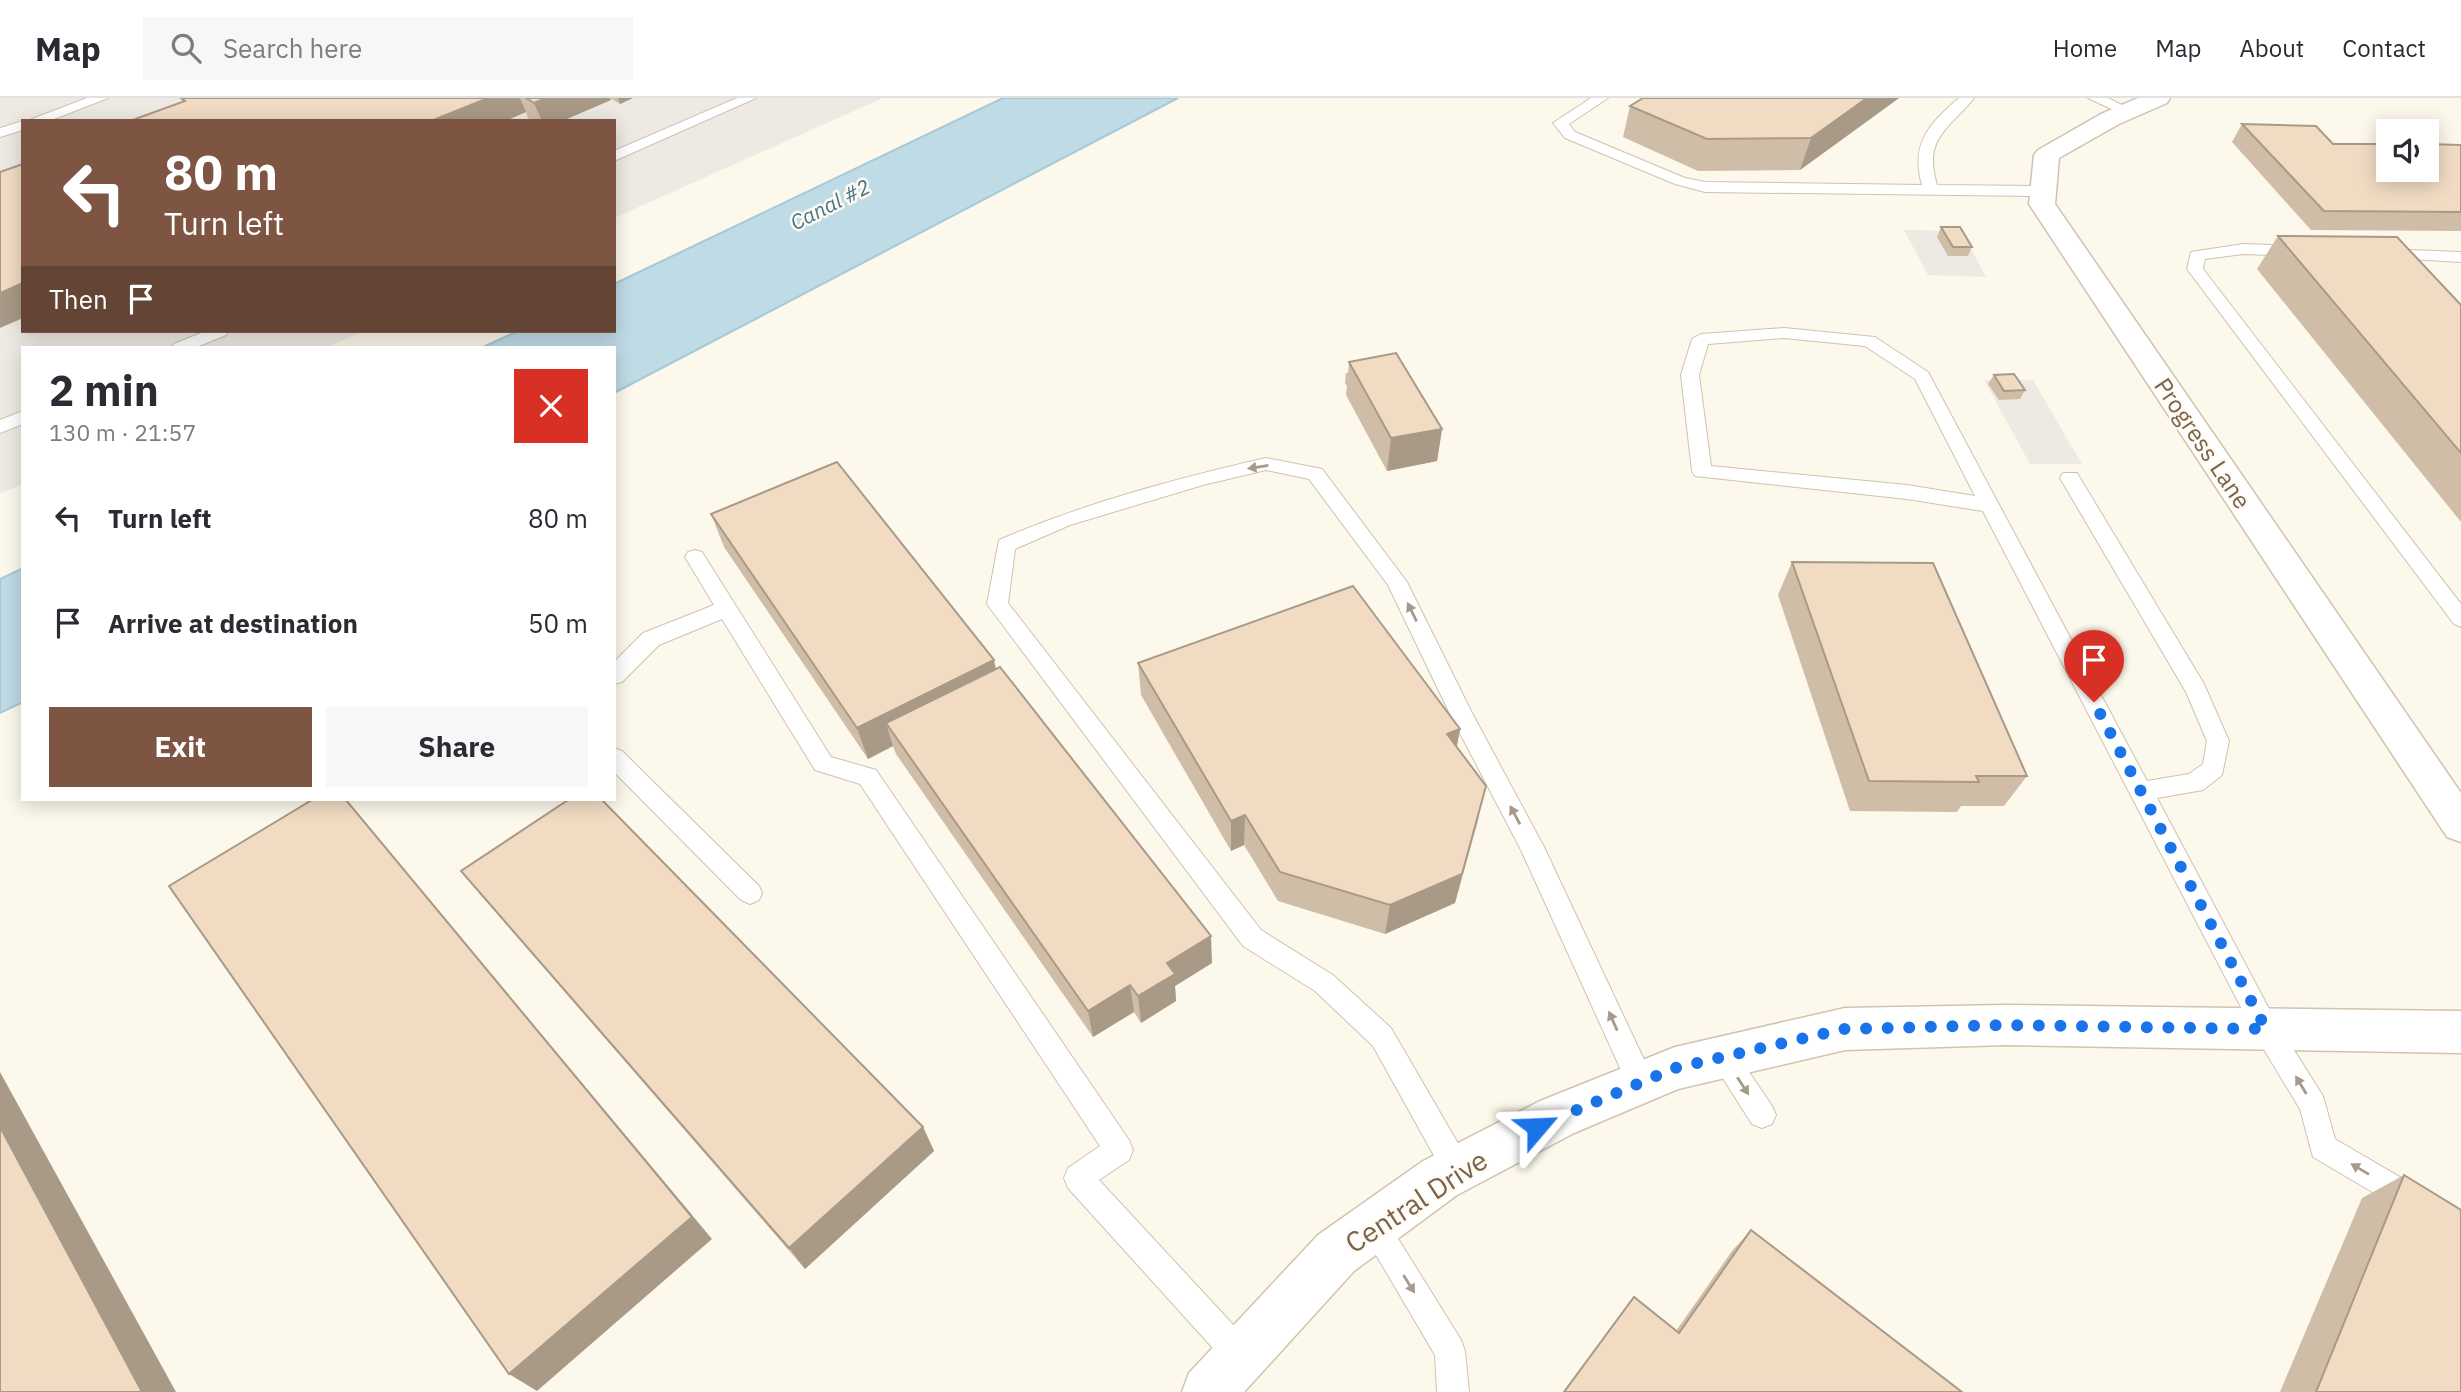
<!DOCTYPE html>
<html lang="en">
<head>
<meta charset="utf-8">
<style>
  :root { --surface:#fff; --page:#f7f7f7; --text:#2b2b33; --muted:#7c7c81; --line:#e1e1e2; --accent:#7d5542 }
  body { margin:0; font-family:"IBM Plex Sans",sans-serif; background:var(--page); color:var(--text); height:100vh; display:flex; flex-direction:column; font-size:26px; white-space:nowrap }
  * { box-sizing:border-box; margin:0 }
  p { font-size:23px; color:var(--muted) }
  .icon { flex:none; width:38px; height:38px; fill:none; stroke:currentColor; stroke-width:2; stroke-linecap:round; stroke-linejoin:round }
  .map { position:relative; flex:1; overflow:hidden }
  .details { position:absolute; left:21px; top:248px; width:595px; height:455px; display:flex; flex-direction:column; background:var(--surface); border-radius:0px; box-shadow:0 4px 18px #0003 }
  .details>* { flex:none }
  .top-card { position:absolute; left:21px; top:21px; width:595px; height:214px; border-radius:0px; box-shadow:0 4px 18px #0003; background:#7d5542; color:#fff; overflow:hidden }
  .fabs { position:absolute; left:2376px; top:21px; display:grid; gap:14px }
  .fabs a { display:grid; place-items:center; width:63px; height:63px; border-radius:0px; background:var(--surface); box-shadow:0 4px 18px #0003; font-size:35px }
  .pin { position:absolute; display:grid; place-items:center; width:60px; height:60px; color:#fff; margin:-72px -30px; border-radius:50% 50% 50% 0; rotate:-45deg; box-shadow:0 0 7px #0007 }
  .pin .icon { rotate:45deg }
  .me { position:absolute; width:77px; margin:-38px; rotate:64deg; stroke-linejoin:round; filter:drop-shadow(0 0 5px #0008) }
  .turn { display:flex; align-items:center; gap:24px; height:147px; padding:0 28px; font-size:32px }
  .turn .icon { width:91px; height:91px; stroke-width:2.5 }
  .turn b { display:block; font-size:49px; line-height:60px }
  .then { display:flex; align-items:center; height:66px; padding:0 28px; background:#0003; gap:14px; font-size:26px }
  .round { display:grid; place-items:center; flex:none; width:74px; height:74px; border-radius:0px; background:var(--page) }
  .summary { display:flex; align-items:center; justify-content:space-between; height:119px; padding:0 28px }
  h1 { font-size:42px; font-weight:700; line-height:52px }
  .primary-button { display:flex; gap:14px; margin-top:auto; padding:14px 28px }
  .primary-button a { flex:1; height:80px; border-radius:0px; background:var(--accent); color:#fff; font-size:28px; font-weight:700; line-height:80px; text-align:center }
  .primary-button a+a { background:var(--page); color:var(--text) }
  ul { padding:0; list-style:none }
  li { display:flex; align-items:center; gap:21px; height:105px; padding:0 28px }
  li div { flex:1 }
  li b { display:block; font-size:26px }
  li em { font-style:normal }
  header { display:flex; align-items:center; gap:42px; box-sizing:border-box; height:98px; padding:0 35px; background:var(--surface); border-bottom:2px solid var(--line) }
  header strong { font-size:33px }
  nav { display:flex; gap:38px; margin-inline-start:auto; font-size:24px }
  .search { width:490px; height:63px; background:var(--page); display:flex; align-items:center; gap:18px; box-sizing:border-box; padding:0 24px; border-radius:0px; color:var(--muted); font-size:26px }
  .map>svg:first-child { display:block }
  .industrial { fill:#eeeae3 }
  .water { fill:#bfdbe6; stroke:#a6c9d8; stroke-width:2 }
  .lines { fill:none; stroke-linecap:round; stroke-linejoin:round }
  .lane-casing { stroke:#cfc2b0; stroke-width:2 }
  .street-casing { stroke:#cfc2b0; stroke-width:3 }
  .secondary-casing { stroke:#d2c3ae; stroke-width:3 }
  .lane { fill:#fff; fill-rule:evenodd }
  .street { fill:#fff; fill-rule:evenodd }
  .secondary { fill:#fff; fill-rule:evenodd }
  .wall { fill:#cfbda8 }
  .shaded-wall { fill:#a99a88 }
  .building { fill:#f1dcc3; stroke:#a99a88; stroke-width:2 }
  .oneway { fill:#a79a8c }
  .route { stroke:#1a73e8; stroke-width:12; stroke-dasharray:0 21.6 }
  .labels { text-anchor:middle; dominant-baseline:central; stroke-width:5; stroke-linejoin:round; paint-order:stroke }
  .far-water-label { font-size:21px; font-style:italic; fill:#47758a; stroke:#fffbf2 }
  .street-label { font-size:24px; fill:#78634e; stroke:#fffbf2 }
  .near-street-label { font-size:28px; fill:#78634e; stroke:#fffbf2 }
</style>
</head>
<body>
<header>
<strong>Map</strong>
<div class="search"><svg class="icon" aria-label="search" viewBox="0 0 24 24"><circle cx="10" cy="10" r="6"/><path d="M15 15l6 6"/></svg>Search here</div>
<nav><a>Home</a><a>Map</a><a>About</a><a>Contact</a></nav>
</header>
<div class="map">
<svg width="2461" height="1294" viewBox="0 0 2461 1294">
  <rect width="100%" height="100%" fill="#fcf8eb"/>
  <g class="industrial">
    <path d="M0 0H883L614 120V23H23V233H364L325 250H23V386L0 396Z"/>
    <path d="M1904 132 1961 133 1986 179 1928 177Z"/>
    <path d="M1984 282H2033L2082 366H2030Z"/>
  </g>
  <g class="water">
    <path d="M1003 0H1178L614 295V250H481L518 233H614V186Z"/>
    <path d="M23 470V604L0 615V481Z"/>
  </g>
  <g class="lines">
    <defs>
      <g id="lane">
        <path d="M87 0H108L49 23H27Z"/>
        <path d="M737 0H756L614 63V53Z"/>
        <path d="M1591 0H1608L1569 26 1575 34 1685 80 1705 84 1922 87C1910 46 1929 26 1959 0H1974C1948 32 1923 40 1937 87L2044 88 2052 93 2044 98 1705 94 1675 86 1565 40 1553 25Z"/>
        <path d="M2088 0H2108L2134 13 2132 16H2122Z"/>
        <path d="M23 23V32L0 39V30Z"/>
        <path d="M2243 146 2300 148 2308 153 2300 158 2243 156 2205 161 2203 171 2461 506V529L2454 526 2187 171 2191 154Z"/>
        <path d="M2383 151 2461 154V164L2377 159 2375 156Z"/>
        <path d="M1784 230 1875 239 1928 274 2147 683 2189 676 2203 666 2207 643 2186 594 2060 380 2063 375H2077L2204 586 2229 643 2222 677 2203 692 2157 700 2275 922 2323 998 2335 1041 2461 1115V1146L2313 1059 2300 1011 2257 940 1983 413 1907 401 1695 378 1692 373 1681 277 1692 241 1701 236ZM1784 240 1865 248 1915 281 1975 398 1907 387 1711 368 1699 277 1708 246Z"/>
        <path d="M206 233H229L226 237 194 250H171L174 246Z"/>
        <path d="M23 313V326L0 335V322Z"/>
        <path d="M1266 360 1322 371 1407 484 1472 615 1544 749 1655 985 1651 994 1641 998 1631 994 1521 752 1450 616 1388 487 1309 381 1266 372 1203 387 1070 427 1015 451 1008 505 1261 832 1333 877 1391 930 1467 1061 1471 1071 1467 1081 1457 1085 1447 1081 1373 948 1315 893 1243 848 987 506 999 442C1085 405 1175 381 1266 360Z"/>
        <path d="M695 452 702 454 831 659 876 672 1129 1042 1133 1052 1129 1062 1099 1082 1252 1247 1256 1258 1252 1269 1241 1273 1230 1269 1068 1090 1064 1080 1068 1070 1100 1048 860 686 815 672 722 521 659 547 622 584 614 586V564L643 535 714 507 685 459 688 454Z"/>
        <path d="M614 650 622 653 759 788 762 795 759 802 750 806 741 802 614 674Z"/>
        <path d="M1724 947 1733 950 1772 1008 1776 1017 1772 1026 1762 1030 1752 1026 1715 968 1711 959 1715 950Z"/>
        <path d="M1374 1113 1384 1118 1461 1242 1465 1253 1469 1294H1437L1435 1257 1359 1128 1364 1118Z"/>
      </g>
      <path id="street" d="M2138 0H2170L2167 5 2119 26 2059 60 2055 106 2461 695V744L2447 739 2029 106 2034 57 2038 52 2101 16Z"/>
      <path id="secondary" d="M2006 907 2461 913V955L2006 947 1845 952 1678 991 1574 1035 1457 1097 1354 1173 1244 1294H1182L1189 1275 1318 1137 1423 1063 1540 1003 1675 949 1845 910Z"/>
    </defs>
    <use href="#lane" class="lane-casing"/>
    <use href="#street" class="street-casing"/>
    <use href="#secondary" class="secondary-casing"/>
    <use href="#lane" class="lane"/>
    <use href="#street" class="street"/>
    <use href="#secondary" class="secondary"/>
  </g>
  <g class="wall">
    <path d="M180 0H610L611 2 562 23H533L528 20 526 14 505 23H130L183 4Z"/>
    <path d="M610 0H633L620 6Z"/>
    <path d="M1643 0H1899L1800 72 1698 73 1623 39 1630 8Z"/>
    <path d="M2242 26 2333 46 2461 47V133L2311 132 2232 44Z"/>
    <path d="M1941 129 1972 149 1968 158H1948L1937 139Z"/>
    <path d="M2278 138 2461 207V424L2257 171Z"/>
    <path d="M1349 264 1442 331 1437 363 1387 373 1346 297 1347 288 1345 285 1346 275H1348Z"/>
    <path d="M1994 277 2025 292 2020 301 1999 302 1988 286Z"/>
    <path d="M711 416 996 571 1212 865 1175 888 1176 903 1141 925 1134 914 1093 939 896 656 893 648 868 661 724 449Z"/>
    <path d="M1792 464 2027 678 2004 708H1961L1957 714 1850 713 1778 497Z"/>
    <path d="M1138 565 1460 631 1457 648 1479 719 1455 805 1385 836 1278 803 1244 747 1231 753 1141 597Z"/>
    <path d="M461 773 923 1029 934 1053 805 1171 485 802Z"/>
    <path d="M2404 1077 2461 1294H2280L2362 1100Z"/>
    <path d="M1751 1132 1962 1294H1563L1634 1199 1676 1233 1732 1153Z"/>
  </g>
  <g class="shaded-wall">
    <path d="M488 0H520L526 14 505 23H431Z"/>
    <path d="M526 0H610L611 2 562 23H542L534 5Z"/>
    <path d="M618 0H633L620 6Z"/>
    <path d="M1867 0H1899L1800 72 1811 40Z"/>
    <path d="M23 185V220L0 230V195Z"/>
    <path d="M1442 331 1437 363 1387 373 1391 340Z"/>
    <path d="M994 562 1001 594 886 625 893 648 868 661 857 630Z"/>
    <path d="M1460 631 1454 662 1447 636Z"/>
    <path d="M1486 688 1455 805 1385 836 1390 807Z"/>
    <path d="M346 702 712 1141 537 1293 509 1276Z"/>
    <path d="M1245 717 1244 747 1231 753V723Z"/>
    <path d="M1211 838 1212 865 1175 888 1176 903 1141 925 1138 898 1167 865Z"/>
    <path d="M1130 887 1134 914 1093 939 1088 913Z"/>
    <path d="M0 974 176 1294H142L0 1029Z"/>
    <path d="M923 1029 934 1053 805 1171 789 1150Z"/>
  </g>
  <g class="building">
    <path d="M181 0H488L431 23H130L185 3Z"/>
    <path d="M526 0H546L534 5Z"/>
    <path d="M1643 0H1867L1811 40 1707 41 1630 8Z"/>
    <path d="M2242 26 2316 28 2333 46H2389V72H2427V46L2461 47V114L2324 113Z"/>
    <path d="M23 66V185L0 195V74Z"/>
    <path d="M1941 129H1960L1972 149H1953Z"/>
    <path d="M2278 138 2397 139 2461 207V355Z"/>
    <path d="M1396 255 1442 331 1391 340 1349 264Z"/>
    <path d="M2014 276 2025 292 2004 293 1994 277Z"/>
    <path d="M837 364 994 562 857 630 711 416Z"/>
    <path d="M1792 464 1933 465 2027 678H1976L1979 684 1869 683Z"/>
    <path d="M1353 488 1460 631 1447 636 1486 688 1462 776 1390 807 1280 774 1245 717 1231 723 1138 565Z"/>
    <path d="M1000 569 1211 838 1167 865 1175 876 1138 898 1130 887 1088 913 886 625Z"/>
    <path d="M312 702H346L692 1119 509 1276 169 788Z"/>
    <path d="M568 702H602L923 1029 789 1150 461 773Z"/>
    <path d="M0 1029 142 1294H0Z"/>
    <path d="M2404 1077 2461 1112V1294H2316Z"/>
    <path d="M1751 1132 1962 1294H1564L1634 1199 1679 1235Z"/>
  </g>
  <defs><path id="oneway-solid" d="M-6-.8H1V-3.2L6.5 0L1 3.2V.8H-6Z" transform="scale(1.75)"/></defs>
  <g class="oneway">
    <use href="#oneway-solid" transform="translate(1258 369) rotate(171)"/>
    <use href="#oneway-solid" transform="translate(1412 514) rotate(-116)"/>
    <use href="#oneway-solid" transform="translate(1515 717) rotate(-118)"/>
    <use href="#oneway-solid" transform="translate(1613 923) rotate(-114)"/>
    <use href="#oneway-solid" transform="translate(2301 987) rotate(-121)"/>
    <use href="#oneway-solid" transform="translate(1743 988) rotate(57)"/>
    <use href="#oneway-solid" transform="translate(2360 1071) rotate(-149)"/>
    <use href="#oneway-solid" transform="translate(1409 1186) rotate(58)"/>
  </g>
  <g class="lines">
    <path class="route" d="M1537 1029 1675 970 1844 931 2006 927 2266 931 2094 604"/>
  </g>
  <g class="labels">
    <g class="far-water-label">
      <text transform="translate(830 106) rotate(-27)">Canal #2</text>
    </g>
    <g class="street-label">
      <text transform="translate(2203 345) rotate(56)">Progress Lane</text>
    </g>
    <g class="near-street-label">
      <text transform="translate(1416 1103) rotate(-33)">Central Drive</text>
    </g>
  </g>
</svg>
<div class="fabs">
<a><svg class="icon" aria-label="sound" viewBox="0 0 24 24"><path d="M4 9h4l5-4v14l-5-4H4zM17 9q2 3 0 6"/></svg></a>
</div>
<div class="pin" style="left:2094px;top:604px;background:#d93025"><svg class="icon" aria-label="arrive" viewBox="0 0 24 24"><path d="M6 21V4h12l-3 4 3 4H6"/></svg></div>
<svg class="me" style="left:1537px;top:1029px" viewBox="-20 -20 40 40"><path d="M0-17L14 15 0 8-14 15z" fill="#1a73e8" stroke="#fff" stroke-width="4"/></svg>
<div class="top-card">
<div class="turn"><svg class="icon" aria-label="left" viewBox="0 0 24 24"><path d="M17 20v-9H6M10 6l-5 5 5 5"/></svg><div><b>80 m</b>Turn left</div></div>
<div class="then">Then<svg class="icon" aria-label="arrive" viewBox="0 0 24 24"><path d="M6 21V4h12l-3 4 3 4H6"/></svg></div>
</div>
<section class="details">
<div class="summary"><div><h1>2 min</h1><p>130 m · 21:57</p></div><a class="round" style="background:#d93025;color:#fff"><svg class="icon" aria-label="close" viewBox="0 0 24 24"><path d="M6 6l12 12M18 6L6 18"/></svg></a></div>
<ul>
<li><svg class="icon" aria-label="left" viewBox="0 0 24 24"><path d="M17 20v-9H6M10 6l-5 5 5 5"/></svg><div><b>Turn left</b></div><em>80 m</em></li>
<li><svg class="icon" aria-label="arrive" viewBox="0 0 24 24"><path d="M6 21V4h12l-3 4 3 4H6"/></svg><div><b>Arrive at destination</b></div><em>50 m</em></li>
</ul>
<div class="primary-button"><a>Exit</a><a>Share</a></div>
</section>
</div>
</body>
</html>
